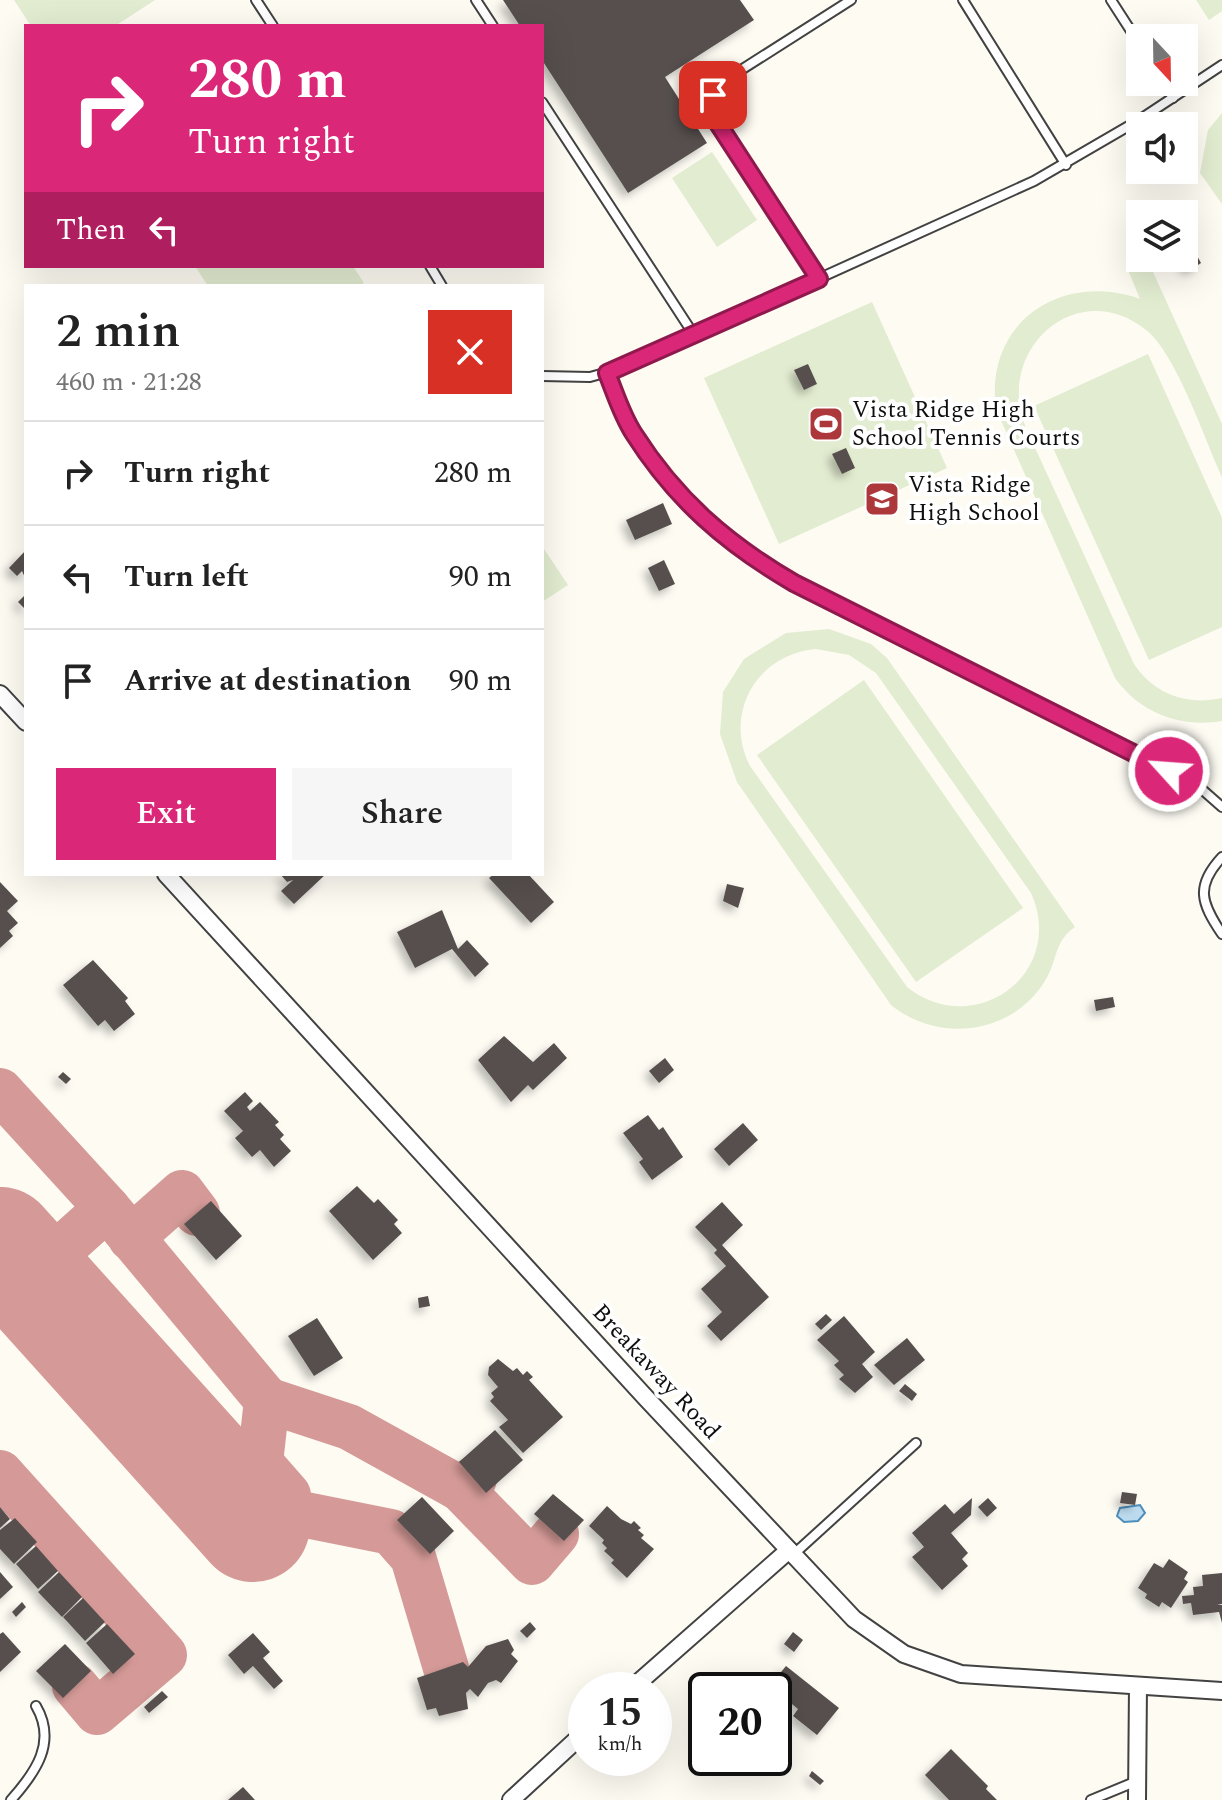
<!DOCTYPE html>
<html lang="en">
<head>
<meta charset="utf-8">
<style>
  :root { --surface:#fff; --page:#f6f6f6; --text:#222; --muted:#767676; --line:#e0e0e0; --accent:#db2777 }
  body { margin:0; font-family:Spectral,serif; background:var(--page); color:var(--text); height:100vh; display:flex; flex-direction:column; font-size:30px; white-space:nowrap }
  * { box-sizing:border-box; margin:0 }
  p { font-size:26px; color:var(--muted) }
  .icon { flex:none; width:44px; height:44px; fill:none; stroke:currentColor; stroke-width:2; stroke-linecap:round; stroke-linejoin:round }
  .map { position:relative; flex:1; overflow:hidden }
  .sheet { position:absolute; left:24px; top:284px; width:520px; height:592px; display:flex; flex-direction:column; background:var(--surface); border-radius:0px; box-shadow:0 8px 32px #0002 }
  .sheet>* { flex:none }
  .hud { position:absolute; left:24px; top:24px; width:520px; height:244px; border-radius:0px; box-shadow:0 8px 32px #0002; background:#db2777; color:#fff; overflow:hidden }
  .needle { width:52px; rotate:158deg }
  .controls { position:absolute; left:1126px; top:24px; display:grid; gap:16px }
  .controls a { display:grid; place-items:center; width:72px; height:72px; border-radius:0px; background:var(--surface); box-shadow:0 8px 32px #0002; font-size:40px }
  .speed { position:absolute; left:568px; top:1672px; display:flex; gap:16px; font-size:40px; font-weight:700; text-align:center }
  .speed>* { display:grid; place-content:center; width:104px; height:104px; border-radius:50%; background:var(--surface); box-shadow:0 8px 32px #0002; line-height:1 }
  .speed small { font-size:20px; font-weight:400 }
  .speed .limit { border:4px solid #111; border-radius:12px; background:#fff; color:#111 }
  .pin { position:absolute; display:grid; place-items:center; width:68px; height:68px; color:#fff; margin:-34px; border-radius:16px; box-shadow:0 4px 12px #0006 }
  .me { position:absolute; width:88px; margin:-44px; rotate:296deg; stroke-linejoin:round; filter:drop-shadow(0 0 6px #0008) }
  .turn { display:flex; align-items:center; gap:28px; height:168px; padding:0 32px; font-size:36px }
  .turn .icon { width:104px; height:104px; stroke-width:2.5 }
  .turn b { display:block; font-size:56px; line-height:68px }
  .then { display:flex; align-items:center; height:76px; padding:0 32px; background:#0003; gap:16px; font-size:30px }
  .round { display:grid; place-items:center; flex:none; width:84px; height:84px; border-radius:0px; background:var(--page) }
  .summary { display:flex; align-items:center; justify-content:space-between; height:136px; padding:0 32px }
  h1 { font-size:48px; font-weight:600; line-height:60px }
  .primary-button { display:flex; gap:16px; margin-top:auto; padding:16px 32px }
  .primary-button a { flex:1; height:92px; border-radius:0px; background:var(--accent); color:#fff; font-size:32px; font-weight:600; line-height:92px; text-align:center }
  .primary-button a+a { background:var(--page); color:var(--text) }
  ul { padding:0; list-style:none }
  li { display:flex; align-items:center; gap:24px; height:104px; padding:0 32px; border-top:2px solid var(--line) }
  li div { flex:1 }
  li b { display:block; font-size:30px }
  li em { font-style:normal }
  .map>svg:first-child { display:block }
  .pitch { fill:#e2ecd0; fill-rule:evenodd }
  .water { fill:#bddbef; stroke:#4d8ebc; stroke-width:2 }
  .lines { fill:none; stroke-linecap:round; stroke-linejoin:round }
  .taxiway { stroke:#d59a97; stroke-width:46 }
  .runway { stroke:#d59a97; stroke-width:114 }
  .building { fill:#56504d; filter:url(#shadow) }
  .service-casing { stroke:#424242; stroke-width:12 }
  .minor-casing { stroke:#424242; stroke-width:20 }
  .service { stroke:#fff; stroke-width:8 }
  .minor { stroke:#fff; stroke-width:16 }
  .route-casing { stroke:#8e194d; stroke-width:20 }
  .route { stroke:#db2777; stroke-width:14 }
  .labels { text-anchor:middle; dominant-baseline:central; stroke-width:8; stroke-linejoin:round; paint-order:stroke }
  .poi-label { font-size:24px; fill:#0f0f0f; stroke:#fff; text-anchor:start }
  .street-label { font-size:24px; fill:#0f0f0f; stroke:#fff }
</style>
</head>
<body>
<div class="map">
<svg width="1222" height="1800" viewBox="0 0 1222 1800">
  <defs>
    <filter id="shadow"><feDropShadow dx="-5" dy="5" stdDeviation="4" flood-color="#0004"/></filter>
  </defs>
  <rect width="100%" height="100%" fill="#fdfbf2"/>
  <g class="pitch">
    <path d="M14 0H155L115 26H31Z"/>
    <path d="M1196 0H1222V11L1209 20Z"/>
    <path d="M1222 113V204L1200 173 1208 130Z"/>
    <path d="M712 152 757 220 717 247 672 178Z"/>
    <path d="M1148 261 1222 424V477C1205 440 1176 353 1146 330 1077 275 994 350 1026 428L1134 664C1154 694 1187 706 1222 698V721C1180 728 1140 713 1115 678L996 409C984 322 1062 271 1140 299L1128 270Z"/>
    <path d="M195 266H353L364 283 358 286H208Z"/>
    <path d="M872 302 947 468 779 544 704 378Z"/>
    <path d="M1148 354 1222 518V627L1149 660 1034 406Z"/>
    <path d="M542 546 568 585 542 602Z"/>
    <path d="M829 629 871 644 887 658 1075 927C1052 943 1059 961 1043 984 1009 1035 938 1043 891 1005L737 782 720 734 723 692 744 659 786 633ZM816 649 849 655 876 673 1031 893C1067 973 975 1041 907 987L750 766C723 713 757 654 816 649Z"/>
    <path d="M864 680 1023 908 916 982 757 755Z"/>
  </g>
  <path class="water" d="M1140 1505 1145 1513 1138 1521 1124 1522 1117 1516 1120 1508Z"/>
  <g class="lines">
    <g class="taxiway">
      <path d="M0 1091 107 1208 267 1400 260 1463 288 1495 253 1525"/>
      <path d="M131 1238 182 1193 197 1213"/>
      <path d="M0 1304 107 1208"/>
      <path d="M267 1400 349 1427 461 1489 474 1479"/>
      <path d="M0 1473 164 1655 97 1712 75 1686"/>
      <path d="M461 1489 532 1562 556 1534"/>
      <path d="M278 1503 286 1511 391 1532 413 1557 446 1668"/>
    </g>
    <path class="runway" d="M0 1244 253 1525"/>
  </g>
  <g class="building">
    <path d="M503 0H740L754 20 665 77 707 143 628 193 542 60V26H520Z"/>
    <path d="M1195 252 1201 263 1189 271 1182 260Z"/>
    <path d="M808 364 817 384 804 390 794 370Z"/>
    <path d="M846 448 855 468 842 474 832 454Z"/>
    <path d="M663 503 672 524 635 540 626 520Z"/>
    <path d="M26 550V580L22 571 17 576 9 568Z"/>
    <path d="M664 560 675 584 659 591 648 568Z"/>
    <path d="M26 594V610L18 602Z"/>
    <path d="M280 874H326L294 904 281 891 293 880 287 882Z"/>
    <path d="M494 874H528L554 902 531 923 489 878Z"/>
    <path d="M0 882 18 901 7 911 18 923 9 931 13 936 0 948Z"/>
    <path d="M727 884 744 888 738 908 723 901Z"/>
    <path d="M442 910 458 949 467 940 489 964 475 977 452 949 415 968 397 932Z"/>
    <path d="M93 960 128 998 125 1001 135 1014 114 1031 105 1020 98 1026 63 985Z"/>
    <path d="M1113 997 1115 1007 1096 1011 1094 1000Z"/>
    <path d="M504 1036 533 1062 554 1043 567 1058 533 1090 528 1085 511 1102 478 1060Z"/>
    <path d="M665 1058 674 1070 659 1083 649 1071Z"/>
    <path d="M63 1072 71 1079 66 1084 58 1077Z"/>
    <path d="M245 1092 253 1101 247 1107 250 1111 260 1102 279 1122 275 1125 284 1135 280 1139 291 1151 274 1167 260 1150 252 1157 235 1138 243 1131 224 1111Z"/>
    <path d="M648 1115 659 1130 663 1127 683 1157 652 1180 639 1162 643 1159 623 1133Z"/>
    <path d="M743 1123 758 1140 729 1166 714 1149Z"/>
    <path d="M357 1186 374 1203 378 1199 398 1220 394 1224 402 1233 373 1260 329 1211Z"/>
    <path d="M211 1201 242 1236 216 1260 184 1224Z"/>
    <path d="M722 1202 743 1225 722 1245 769 1297 721 1341 707 1326 722 1312 701 1289 726 1266 714 1253 717 1250 695 1227Z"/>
    <path d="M428 1296 430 1306 419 1308 418 1298Z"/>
    <path d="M826 1314 832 1320 821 1330 815 1324Z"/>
    <path d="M844 1316 875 1352 862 1364 873 1377 855 1393 839 1379 844 1375 834 1365 839 1361 817 1340Z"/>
    <path d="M317 1318 343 1358 314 1376 288 1336Z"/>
    <path d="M907 1338 925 1360 894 1385 874 1365Z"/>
    <path d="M498 1359 513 1371 517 1368 523 1375 527 1371 533 1377 529 1380 563 1417 523 1453 499 1427 508 1420 490 1401 494 1397 491 1393 498 1387 488 1375 489 1367Z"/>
    <path d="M905 1384 917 1394 912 1401 899 1391Z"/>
    <path d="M495 1430 523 1460 486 1493 459 1462Z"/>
    <path d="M1122 1492 1137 1494 1135 1505 1120 1503Z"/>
    <path d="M553 1494 584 1520 564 1541 534 1514Z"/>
    <path d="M422 1497 454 1531 430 1554 397 1520Z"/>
    <path d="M972 1498 971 1515 951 1533 968 1553 962 1559 968 1566 942 1590 912 1557 924 1547 912 1533 945 1504 954 1514Z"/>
    <path d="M988 1498 997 1508 987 1517 978 1507Z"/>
    <path d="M607 1506 621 1519 631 1524 634 1521 641 1528 638 1530 644 1535 641 1538 654 1549 627 1578 611 1563 614 1560 604 1551 607 1548 602 1543 604 1540 589 1526Z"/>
    <path d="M0 1507 10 1519 0 1528Z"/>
    <path d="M15 1518 37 1542 14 1564 0 1549V1530Z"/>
    <path d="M36 1546 58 1571 38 1589 16 1564Z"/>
    <path d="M1169 1559 1188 1572 1184 1579 1188 1582 1171 1608 1162 1602 1159 1607 1145 1598 1147 1594 1138 1588 1154 1563 1163 1568Z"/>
    <path d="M0 1572 13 1587 0 1599Z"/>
    <path d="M59 1572 82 1597 62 1617 38 1592Z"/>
    <path d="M1222 1573V1604L1217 1605H1222V1623L1219 1612 1193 1615 1191 1603 1183 1604 1182 1596 1194 1595 1193 1587 1203 1586 1202 1575Z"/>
    <path d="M83 1598 105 1622 85 1641 63 1617Z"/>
    <path d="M22 1602 26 1607 16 1617 12 1612Z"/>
    <path d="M530 1622 536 1629 527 1638 520 1631Z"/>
    <path d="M107 1624 135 1654 113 1674 86 1643Z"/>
    <path d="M3 1632 21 1652 0 1672V1634Z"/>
    <path d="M793 1632 803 1640 794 1652 784 1644Z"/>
    <path d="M253 1633 270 1652 263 1658 283 1681 274 1689 253 1666 244 1674 228 1655Z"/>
    <path d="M508 1639 514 1650 511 1654 518 1661 501 1683 496 1680 488 1683 478 1697 470 1689 466 1693 468 1709 439 1716 436 1708 427 1710 417 1678 463 1662 468 1667 486 1646Z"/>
    <path d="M65 1644 91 1671 63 1698 36 1671Z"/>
    <path d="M786 1666 839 1708 817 1735 793 1716 798 1709 782 1696 774 1706V1690H766Z"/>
    <path d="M162 1691 168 1697 149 1713 144 1707Z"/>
    <path d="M951 1749 988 1786 986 1789 997 1800H949L925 1775Z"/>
    <path d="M812 1771 824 1781 820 1785 809 1776Z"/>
    <path d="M243 1787 255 1800H228Z"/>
  </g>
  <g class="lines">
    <defs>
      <g id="service">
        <path d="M256 0 273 26"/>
        <path d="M476 0 493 26"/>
        <path d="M963 0 1066 165"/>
        <path d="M1111 0 1140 45"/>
        <path d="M1163 82 1173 98"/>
        <path d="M542 102 694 335"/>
        <path d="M430 266 442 286"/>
        <path d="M819 279 715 119 713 95 719 84 851 0"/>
        <path d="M607 373 632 432 670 485 740 551 899 636 1197 785 1222 807"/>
        <path d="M542 376 590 377 619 369 1034 181 1139 120 1222 65"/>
        <path d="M1222 857C1195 886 1201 903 1222 934"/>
        <path d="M794 1554 916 1443"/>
        <path d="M11 1800C36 1772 57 1742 36 1706"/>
        <path d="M1091 1800 1137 1781"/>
      </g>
      <g id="minor">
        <path d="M0 694 26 722"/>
        <path d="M166 874 646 1398 854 1619 904 1654 961 1674 1222 1691"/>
        <path d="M630 1690 789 1550"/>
        <path d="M511 1800 586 1731"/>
        <path d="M1137 1800 1138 1686"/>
      </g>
    </defs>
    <use href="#service" class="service-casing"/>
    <use href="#minor" class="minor-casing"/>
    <use href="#service" class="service"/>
    <use href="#minor" class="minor"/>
  </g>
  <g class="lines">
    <defs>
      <path id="route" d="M713 95 715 119 819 279 607 373C615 393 622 416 634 434 676 500 727 544 794 583L1169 771"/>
    </defs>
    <use href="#route" class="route-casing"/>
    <use href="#route" class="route"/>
  </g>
  <defs>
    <symbol id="stadium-square" viewBox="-11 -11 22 22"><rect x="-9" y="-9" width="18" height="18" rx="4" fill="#ad383c" stroke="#fff"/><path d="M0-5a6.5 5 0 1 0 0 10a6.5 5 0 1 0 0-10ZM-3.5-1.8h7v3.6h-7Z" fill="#fff"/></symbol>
    <symbol id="school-square" viewBox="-11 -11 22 22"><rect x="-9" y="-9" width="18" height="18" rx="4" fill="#ad383c" stroke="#fff"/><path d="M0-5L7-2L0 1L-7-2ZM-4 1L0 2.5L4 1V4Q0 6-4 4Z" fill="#fff"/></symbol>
  </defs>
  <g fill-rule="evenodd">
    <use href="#stadium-square" x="806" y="404" width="40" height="40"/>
    <use href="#school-square" x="862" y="479" width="40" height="40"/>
  </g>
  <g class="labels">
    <g class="poi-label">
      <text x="852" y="410">Vista Ridge High<tspan x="852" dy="28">School Tennis Courts</tspan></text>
      <text x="908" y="485">Vista Ridge<tspan x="908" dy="28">High School</tspan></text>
    </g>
    <g class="street-label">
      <text transform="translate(656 1372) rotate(47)">Breakaway Road</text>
    </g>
  </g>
</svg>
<div class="controls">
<a><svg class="needle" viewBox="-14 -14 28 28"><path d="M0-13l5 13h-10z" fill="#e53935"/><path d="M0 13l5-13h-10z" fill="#767676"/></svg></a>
<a><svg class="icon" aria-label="sound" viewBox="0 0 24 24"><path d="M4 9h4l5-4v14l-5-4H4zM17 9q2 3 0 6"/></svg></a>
<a><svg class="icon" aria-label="layers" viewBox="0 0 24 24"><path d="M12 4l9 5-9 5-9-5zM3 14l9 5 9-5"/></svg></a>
</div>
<div class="speed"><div>15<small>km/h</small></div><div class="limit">20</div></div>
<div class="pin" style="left:713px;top:95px;background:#d93025"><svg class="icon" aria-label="arrive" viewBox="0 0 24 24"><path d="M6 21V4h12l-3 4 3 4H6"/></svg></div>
<svg class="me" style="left:1169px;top:771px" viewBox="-20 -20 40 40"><circle r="17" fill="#db2777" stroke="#fff" stroke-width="3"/><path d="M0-11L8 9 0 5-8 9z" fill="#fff"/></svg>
<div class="hud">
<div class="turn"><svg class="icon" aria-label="right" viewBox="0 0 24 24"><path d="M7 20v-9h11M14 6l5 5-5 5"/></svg><div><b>280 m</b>Turn right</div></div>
<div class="then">Then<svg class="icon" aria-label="left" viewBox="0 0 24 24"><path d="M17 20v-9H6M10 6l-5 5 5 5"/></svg></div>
</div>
<section class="sheet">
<div class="summary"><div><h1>2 min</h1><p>460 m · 21:28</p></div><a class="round" style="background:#d93025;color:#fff"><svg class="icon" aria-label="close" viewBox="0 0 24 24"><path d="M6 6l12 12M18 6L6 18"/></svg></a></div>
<ul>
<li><svg class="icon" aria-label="right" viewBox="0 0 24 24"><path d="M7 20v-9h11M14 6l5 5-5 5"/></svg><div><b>Turn right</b></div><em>280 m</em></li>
<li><svg class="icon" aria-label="left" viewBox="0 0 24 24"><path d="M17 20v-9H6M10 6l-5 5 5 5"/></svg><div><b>Turn left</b></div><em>90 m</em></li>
<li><svg class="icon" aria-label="arrive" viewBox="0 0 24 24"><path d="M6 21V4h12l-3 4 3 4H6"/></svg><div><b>Arrive at destination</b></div><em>90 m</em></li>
</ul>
<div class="primary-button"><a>Exit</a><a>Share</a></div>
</section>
</div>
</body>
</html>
